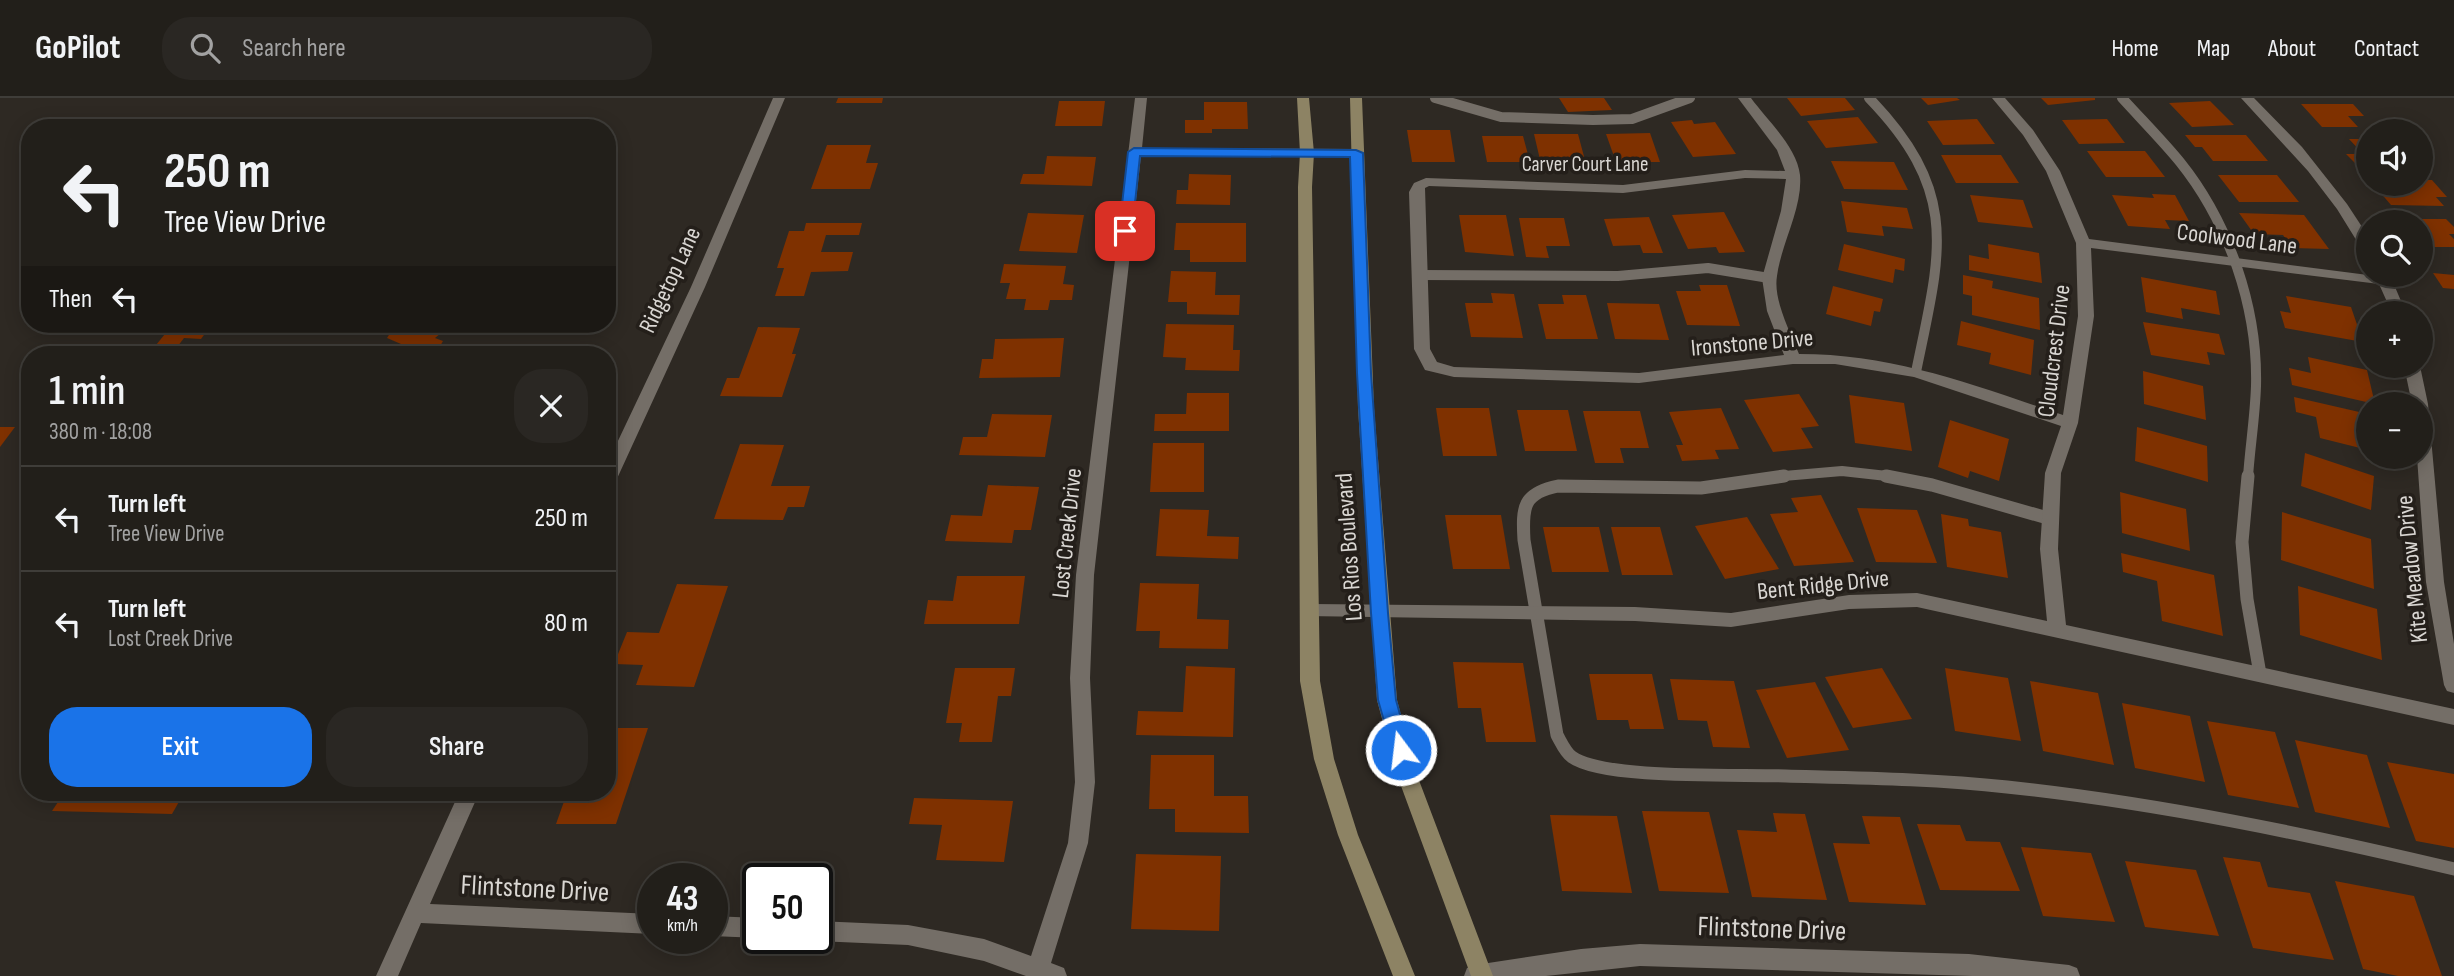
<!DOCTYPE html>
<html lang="en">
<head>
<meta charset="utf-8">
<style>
  :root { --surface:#221f1a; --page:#2a2723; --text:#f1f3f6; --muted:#a2a2a2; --line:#3f3d39; --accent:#1a73e8 }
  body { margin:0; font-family:"Sofia Sans Condensed",sans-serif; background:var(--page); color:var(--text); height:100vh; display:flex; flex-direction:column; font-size:26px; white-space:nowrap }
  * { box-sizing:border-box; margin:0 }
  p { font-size:23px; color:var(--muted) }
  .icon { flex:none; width:38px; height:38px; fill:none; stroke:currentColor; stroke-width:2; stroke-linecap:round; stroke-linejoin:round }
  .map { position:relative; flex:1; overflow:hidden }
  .sheet { position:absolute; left:21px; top:248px; width:595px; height:455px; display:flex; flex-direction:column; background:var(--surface); border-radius:28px; box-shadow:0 4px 18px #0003,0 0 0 2px var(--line) }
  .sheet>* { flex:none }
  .hud { position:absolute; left:21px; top:21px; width:595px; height:214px; border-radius:28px; box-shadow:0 4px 18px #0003,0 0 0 2px var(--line); background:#221f1a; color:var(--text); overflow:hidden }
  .controls { position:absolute; left:2356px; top:21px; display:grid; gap:14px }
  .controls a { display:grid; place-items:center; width:77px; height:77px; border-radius:50%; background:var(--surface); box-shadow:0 4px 18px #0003,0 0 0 2px var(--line); font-size:35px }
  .speed { position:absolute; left:637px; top:765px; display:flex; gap:14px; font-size:35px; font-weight:700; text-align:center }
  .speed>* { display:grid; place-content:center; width:91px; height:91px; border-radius:50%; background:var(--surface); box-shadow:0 4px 18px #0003,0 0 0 2px var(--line); line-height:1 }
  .speed small { font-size:18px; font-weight:400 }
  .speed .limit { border:4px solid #111; border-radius:10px; background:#fff; color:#111 }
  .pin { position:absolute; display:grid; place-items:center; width:60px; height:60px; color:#fff; margin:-30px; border-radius:14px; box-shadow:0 4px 10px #0006 }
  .me { position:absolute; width:77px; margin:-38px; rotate:345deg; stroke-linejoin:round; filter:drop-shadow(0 0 5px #0008) }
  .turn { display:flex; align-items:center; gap:24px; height:147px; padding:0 28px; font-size:32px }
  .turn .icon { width:91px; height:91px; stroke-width:2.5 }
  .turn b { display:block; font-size:49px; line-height:60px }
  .then { display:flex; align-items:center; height:66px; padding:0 28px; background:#0003; gap:14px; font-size:26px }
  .round { display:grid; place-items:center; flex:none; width:74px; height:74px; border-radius:28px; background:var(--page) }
  .headline { display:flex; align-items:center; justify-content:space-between; height:119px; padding:0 28px }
  h1 { font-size:42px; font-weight:600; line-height:52px }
  .button { display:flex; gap:14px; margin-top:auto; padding:14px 28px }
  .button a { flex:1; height:80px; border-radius:28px; background:var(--accent); color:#fff; font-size:28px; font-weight:600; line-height:80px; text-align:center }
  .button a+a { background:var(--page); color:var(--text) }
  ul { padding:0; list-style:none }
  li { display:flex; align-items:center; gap:21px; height:105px; padding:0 28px; border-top:2px solid var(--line) }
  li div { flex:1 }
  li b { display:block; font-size:26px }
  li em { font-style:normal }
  header { display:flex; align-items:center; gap:42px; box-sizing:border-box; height:98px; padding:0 35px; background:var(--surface); border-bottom:2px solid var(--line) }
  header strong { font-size:33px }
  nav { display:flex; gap:38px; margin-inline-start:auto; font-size:24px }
  .search { width:490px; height:63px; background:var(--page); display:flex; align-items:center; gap:18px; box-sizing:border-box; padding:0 24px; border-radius:28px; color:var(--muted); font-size:26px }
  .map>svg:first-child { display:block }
  .building { fill:#7f3100 }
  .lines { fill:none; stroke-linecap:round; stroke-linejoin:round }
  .lane-far1 { stroke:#746e67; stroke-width:10 }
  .lane { stroke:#746e67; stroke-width:13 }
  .street { fill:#746e67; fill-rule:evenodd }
  .secondary { fill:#8d8364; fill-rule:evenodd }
  .route { fill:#1a73e8; stroke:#114b97; stroke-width:2 }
  .labels { text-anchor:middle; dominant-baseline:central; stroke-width:7; stroke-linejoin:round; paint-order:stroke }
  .far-street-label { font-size:21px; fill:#d9d6d2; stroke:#241f1a }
  .street-label { font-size:24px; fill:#d9d6d2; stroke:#241f1a }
  .near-street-label { font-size:28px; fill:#d9d6d2; stroke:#241f1a }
</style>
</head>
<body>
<header>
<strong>GoPilot</strong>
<div class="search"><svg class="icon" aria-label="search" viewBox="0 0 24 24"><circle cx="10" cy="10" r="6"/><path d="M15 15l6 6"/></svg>Search here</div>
<nav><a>Home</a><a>Map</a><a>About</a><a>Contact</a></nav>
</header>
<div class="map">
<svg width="2454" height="878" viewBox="0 0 2454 878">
  <rect width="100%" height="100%" fill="#2e2923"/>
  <g class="building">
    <path d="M838 0H883L882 5H836Z"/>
    <path d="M1559 0H1604L1612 12 1568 14Z"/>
    <path d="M1787 0H1845L1855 12 1801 18Z"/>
    <path d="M1921 0H1957L1960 2 1928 7Z"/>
    <path d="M2041 0H2095V2L2048 7Z"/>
    <path d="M1059 3H1105L1102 28H1055Z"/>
    <path d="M2210 3 2234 27 2192 29 2169 5Z"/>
    <path d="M1204 4H1247L1248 31H1212V35H1185V22H1204Z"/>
    <path d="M2301 6H2353L2364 18H2348L2358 29H2322Z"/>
    <path d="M1858 19 1878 45 1826 50 1807 23Z"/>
    <path d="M1977 21 1995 46 1943 47 1927 23Z"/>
    <path d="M2107 21 2125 45 2079 46 2062 22Z"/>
    <path d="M1692 22 1694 26 1715 24 1736 56 1693 59 1671 24Z"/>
    <path d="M1407 32H1450L1455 64H1412Z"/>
    <path d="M1650 35 1660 64H1616L1606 36Z"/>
    <path d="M1534 36H1578L1586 66H1541Z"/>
    <path d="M2185 37H2246L2268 63H2213L2202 49H2195Z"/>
    <path d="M1482 38H1523L1530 64H1487Z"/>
    <path d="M2349 41H2368V67H2357L2346 56H2363Z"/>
    <path d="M827 47H871L866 65H878L870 91H811Z"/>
    <path d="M2087 53H2145L2165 79H2106Z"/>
    <path d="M1941 57H2001L2019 85H1956Z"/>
    <path d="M1047 58 1096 59 1092 88 1020 86 1023 76H1044Z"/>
    <path d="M1831 63 1894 64 1908 92 1844 91Z"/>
    <path d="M1189 76 1231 77 1230 107 1176 106 1177 92H1188Z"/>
    <path d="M2218 77H2277L2299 104H2239Z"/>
    <path d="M2420 82H2432L2447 99H2436L2444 108 2391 107 2373 86H2420Z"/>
    <path d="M2152 96 2175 97 2189 123 2165 122 2170 131 2128 128 2112 97 2154 100Z"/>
    <path d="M1970 97 2023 102 2033 130 1978 124Z"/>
    <path d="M1841 103 1907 110 1913 131 1882 128 1884 138 1847 134Z"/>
    <path d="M1724 114 1745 154 1719 155 1716 149 1688 151 1672 117Z"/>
    <path d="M1028 115 1084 117 1077 155 1019 153Z"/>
    <path d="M2239 115 2304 117 2329 151 2292 150 2283 137 2254 136Z"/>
    <path d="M1459 117H1506L1514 158 1465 154Z"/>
    <path d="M1649 119 1663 155H1643L1640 147 1613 148 1604 121Z"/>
    <path d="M1519 120H1564L1570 148H1546L1549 160 1526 159Z"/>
    <path d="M2399 121H2446L2454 129V136H2449L2454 141V149H2424L2420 145V124H2402Z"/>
    <path d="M806 125H862L859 137H826L821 154H853L848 173 811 174 804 198H775L784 170H777L789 133H804Z"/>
    <path d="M1176 125H1246V164H1190V152H1174Z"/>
    <path d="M1844 146 1905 161 1904 173 1895 171 1893 185 1838 172Z"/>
    <path d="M1988 146 2039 155 2042 185 1969 172V157L1989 161Z"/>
    <path d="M1004 166 1066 168 1063 186 1074 187 1072 202H1050L1048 212H1024L1026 201H1006L1010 185H1000Z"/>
    <path d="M1171 173 1216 174 1215 197H1240L1239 217 1187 216V204H1168Z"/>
    <path d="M2433 175 2454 177V191L2443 190Z"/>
    <path d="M1963 177 1993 183 1992 190 2039 200 2040 232 1972 217V198L1963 196Z"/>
    <path d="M2141 179 2216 193 2220 217 2181 210 2183 221 2146 214Z"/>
    <path d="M1699 187H1727L1740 228 1687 227 1676 193H1701Z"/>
    <path d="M1833 188 1883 201 1880 214 1874 213 1871 228 1826 216Z"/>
    <path d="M1491 195 1514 196 1523 240 1471 239 1465 205H1493Z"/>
    <path d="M1562 197H1586L1598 241H1546L1538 206H1564Z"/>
    <path d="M2286 198 2351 209 2363 244 2285 230 2280 213 2291 215Z"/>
    <path d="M1607 205 1659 206 1669 242 1615 241Z"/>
    <path d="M1961 223 2034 242 2031 277 1989 266 1991 255 1957 247Z"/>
    <path d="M2143 224 2219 236 2225 257 2207 254 2210 267 2151 257Z"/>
    <path d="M173 226H212L201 241 184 240 171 257H148Z"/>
    <path d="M396 226H452L435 240 443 243 435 257H394L401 246 387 240Z"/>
    <path d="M1166 226 1234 227 1233 252H1240L1239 273 1185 272 1186 260 1163 259Z"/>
    <path d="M758 229 800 230 792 256H796L782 299 720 298 727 280H739Z"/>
    <path d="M1064 240 1060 279 979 280 982 261H993L995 241Z"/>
    <path d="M2308 259 2367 272 2375 306 2292 287 2289 270 2311 275Z"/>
    <path d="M2143 273 2203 288 2206 322 2144 306Z"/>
    <path d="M1187 295H1229V333H1154L1155 316H1186Z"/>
    <path d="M1799 296 1819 328 1801 330 1813 350 1773 354 1744 302Z"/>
    <path d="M1849 297 1904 305 1912 353 1855 345Z"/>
    <path d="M2294 299 2368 316V352L2320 340 2316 319 2296 314Z"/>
    <path d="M1436 310H1489L1497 358H1443Z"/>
    <path d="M1721 310 1739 351 1715 352 1719 361 1682 363 1676 347H1683L1669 314Z"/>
    <path d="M1517 312H1568L1577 353H1525Z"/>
    <path d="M1583 313H1640L1649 350H1620L1624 365H1595Z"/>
    <path d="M992 316 1052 317 1045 359 959 357 963 339H987Z"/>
    <path d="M1950 322 2009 341 1999 383 1970 373 1968 380 1938 369Z"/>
    <path d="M0 329H15L0 349Z"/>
    <path d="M2137 329 2207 348 2208 384 2135 363Z"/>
    <path d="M1153 345H1204V394H1150Z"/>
    <path d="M740 346 784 347 771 388H810L804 409H788L783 422 714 421Z"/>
    <path d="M2305 355 2374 378 2371 412 2301 388Z"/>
    <path d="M988 387 1039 389 1031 432H1014L1012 445 945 443 951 417 982 418Z"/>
    <path d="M2120 394 2186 411 2190 453 2122 435Z"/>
    <path d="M1821 397 1854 464 1794 468 1770 416 1798 414 1791 400Z"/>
    <path d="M1857 410 1917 412 1937 465 1876 464Z"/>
    <path d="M1160 411 1209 412 1207 438 1239 439 1238 461 1156 458Z"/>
    <path d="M2282 414 2371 441 2374 491 2281 462Z"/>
    <path d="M1941 416 1968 421 1969 428 2001 434 2008 480 1947 469Z"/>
    <path d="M1445 417H1501L1510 471H1453Z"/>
    <path d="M1747 419 1779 471 1725 481 1695 428Z"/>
    <path d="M1543 429H1599L1609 474H1552Z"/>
    <path d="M1611 429H1660L1673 477H1622Z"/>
    <path d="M2121 455 2214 477 2223 538 2162 523 2157 483 2123 474Z"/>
    <path d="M957 478H1025L1019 526H924L928 502 953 503Z"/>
    <path d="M1140 485 1199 486 1197 521 1229 522 1228 551 1159 550 1160 533H1136Z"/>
    <path d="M677 486 728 488 694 589 636 587 643 567 614 566 627 534 659 535Z"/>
    <path d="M2298 488 2377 511 2382 562 2300 537Z"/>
    <path d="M1453 564 1523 565 1536 644H1486L1481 610H1458Z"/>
    <path d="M1186 568 1235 570 1233 639 1136 637 1138 613 1183 614Z"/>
    <path d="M955 570H1015L1011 598H998L992 644H959L962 625H946Z"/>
    <path d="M1882 570 1912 621 1853 630 1825 579Z"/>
    <path d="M1945 570 2008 580 2021 643 1955 633Z"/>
    <path d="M1589 576H1652L1664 631H1630L1628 622H1597Z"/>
    <path d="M1670 581 1734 583 1750 650 1713 649 1707 623 1678 622Z"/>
    <path d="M2030 583 2098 595 2114 667 2043 653Z"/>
    <path d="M1815 584 1849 652 1787 660 1756 592Z"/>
    <path d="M2122 605 2190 618 2205 684 2135 670Z"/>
    <path d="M2207 623 2275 634 2299 710 2228 697Z"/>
    <path d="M607 630H648L616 726H556L567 695H607Z"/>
    <path d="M2295 642 2367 657 2390 730 2315 714Z"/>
    <path d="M1151 657H1214V698H1248L1249 735 1175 734V711H1149Z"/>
    <path d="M2387 664 2454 676V750L2416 743Z"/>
    <path d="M64 695H184L172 716 52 713Z"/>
    <path d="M914 700 1013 703 1004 764 936 762 942 727 909 726Z"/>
    <path d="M1642 713 1709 714 1729 795 1659 793Z"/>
    <path d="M1773 715 1805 716 1827 802 1752 799 1737 732 1777 734Z"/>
    <path d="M1550 717 1617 718 1632 795 1562 793Z"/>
    <path d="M1862 718 1900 719 1926 807 1849 804 1833 745 1870 746Z"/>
    <path d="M1917 726 1960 727 1966 743 2000 744 2020 793 1940 792Z"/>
    <path d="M2021 749 2091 755 2115 824 2043 818Z"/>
    <path d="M1136 756 1221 758 1219 833 1131 831Z"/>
    <path d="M2223 759 2260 764 2268 789 2310 795 2334 862 2253 850Z"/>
    <path d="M2125 763 2196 772 2219 838 2145 829Z"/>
    <path d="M2335 783 2414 798 2442 878H2398L2363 871Z"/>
  </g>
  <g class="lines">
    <g class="lane-far1">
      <path d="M1435 0 1501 19 1593 22 1632 21 1690 0"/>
      <path d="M1869 0C1962 96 1940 156 1916 274"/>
      <path d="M2122 0C2141 21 2162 42 2180 64 2229 125 2258 210 2256 288 2255 319 2250 349 2248 379"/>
      <path d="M1420 177 1618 178 1708 170 1769 180"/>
      <path d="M1773 379 1842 373 1896 379"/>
    </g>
    <g class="lane">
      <path d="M1784 378 1701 390 1558 388C1523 395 1522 409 1524 442L1557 637C1561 644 1565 654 1572 659 1604 682 1741 676 1786 678 1859 680 1934 681 2007 689 2157 705 2307 736 2454 771"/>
      <path d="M1886 378 1932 387 2051 421"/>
      <path d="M2248 378 2242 444 2247 501 2260 576"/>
    </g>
    <g class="street">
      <path d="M773 0H785L705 189 615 385 607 391V366L691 189Z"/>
      <path d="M1135 0H1147L1142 50 1356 51 1363 55 1356 59 1141 58 1094 477 1090 580 1095 684 1088 745 1051 865 1064 870 1067 878H1026L984 863 908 847 817 843 809 840H817V823L908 827 984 841 1031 858 1068 745 1075 684 1070 580 1076 477Z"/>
      <path d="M1738 0H1751C1767 22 1797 49 1800 77 1803 109 1781 146 1777 178 1773 202 1790 233 1799 256 1895 256 1973 287 2063 317L2078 218 2076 145 2046 73 2023 37 1992 0H2005L2033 32 2060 73 2089 141 2368 177H2390L2406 215H2392L2379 186 2091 150 2094 218 2078 325 2061 375 2058 451 2066 527 2454 611V627L1917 509 1849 511 1731 529 1635 523 1305 518 1302 513 1305 508 1311 506 1635 509 1731 515 1849 497 1917 495 2047 523 2040 451 2045 375 2061 328 1914 279 1835 266H1793L1639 285 1454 279 1425 272 1414 251 1409 94 1414 85 1426 80 1623 87 1745 72 1785 73 1777 52ZM1745 80 1786 81 1781 113 1762 180 1767 213 1784 257 1639 275 1454 269 1437 264 1430 251 1425 90 1429 88 1623 95Z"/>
      <path d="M2241 0H2254L2302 49 2347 106 2368 138V154L2363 153 2337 111 2308 73Z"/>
      <path d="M2404 268H2420L2428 306 2444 484 2454 546V595L2447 593 2444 587 2426 484 2417 359H2420V306H2412Z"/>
      <path d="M459 695H479L430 806 653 816V836L421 825 398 878H376Z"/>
      <path d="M712 818 758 820 759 840 712 838Z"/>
      <path d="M1640 846 1969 856 2069 867 2077 870 2080 878H1972L1640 868 1546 878H1464L1467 870 1475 867 1581 851Z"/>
    </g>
    <g class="secondary">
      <path d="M1297 0H1309L1314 55 1312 89 1320 583 1334 661 1358 737 1415 878H1393L1338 737 1314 661 1300 583 1298 89 1300 55Z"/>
      <path d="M1350 0H1362L1374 310 1397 602 1417 677 1493 878H1471L1397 677 1377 602 1358 310Z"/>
    </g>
  </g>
  <path class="route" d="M1134 50 1356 52 1363 55 1371 275 1388 515 1396 602 1410 652 1407 658 1401 660 1394 658 1378 602 1371 515 1357 275 1350 59 1140 58 1132 133 1125 137 1119 133 1128 54Z"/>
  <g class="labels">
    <g class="far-street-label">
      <text x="1585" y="66">Carver Court Lane</text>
    </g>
    <g class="street-label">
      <text transform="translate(2237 141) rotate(7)">Coolwood Lane</text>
      <text transform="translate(670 182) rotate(-65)">Ridgetop Lane</text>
      <text transform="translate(1752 245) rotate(-5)">Ironstone Drive</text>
      <text transform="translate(2054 253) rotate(-83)">Cloudcrest Drive</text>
      <text transform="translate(1067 435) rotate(-84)">Lost Creek Drive</text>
      <text transform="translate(1349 449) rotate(-94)">Los Rios Boulevard</text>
      <text transform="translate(2412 471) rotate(-96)">Kite Meadow Drive</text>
      <text transform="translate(1823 487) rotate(-6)">Bent Ridge Drive</text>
    </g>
    <g class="near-street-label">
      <text transform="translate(535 791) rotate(3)">Flintstone Drive</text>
      <text transform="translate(1772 831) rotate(2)">Flintstone Drive</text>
    </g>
  </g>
</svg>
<div class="controls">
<a><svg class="icon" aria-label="sound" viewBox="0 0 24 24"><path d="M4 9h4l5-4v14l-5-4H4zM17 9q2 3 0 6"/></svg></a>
<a><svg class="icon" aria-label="search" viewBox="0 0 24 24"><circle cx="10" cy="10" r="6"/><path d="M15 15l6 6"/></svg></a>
<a>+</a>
<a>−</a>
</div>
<div class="speed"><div>43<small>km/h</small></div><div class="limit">50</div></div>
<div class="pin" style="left:1125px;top:133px;background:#d93025"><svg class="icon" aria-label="arrive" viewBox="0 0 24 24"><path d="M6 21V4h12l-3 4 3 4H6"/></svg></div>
<svg class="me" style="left:1401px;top:652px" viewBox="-20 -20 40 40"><circle r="17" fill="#1a73e8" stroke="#fff" stroke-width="3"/><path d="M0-11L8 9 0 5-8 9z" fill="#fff"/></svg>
<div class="hud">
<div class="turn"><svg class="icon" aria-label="left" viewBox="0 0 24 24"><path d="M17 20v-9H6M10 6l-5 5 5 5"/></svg><div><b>250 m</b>Tree View Drive</div></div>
<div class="then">Then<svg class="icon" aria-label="left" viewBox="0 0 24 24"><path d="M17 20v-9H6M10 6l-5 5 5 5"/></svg></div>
</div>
<section class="sheet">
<div class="headline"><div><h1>1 min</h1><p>380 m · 18:08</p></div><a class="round"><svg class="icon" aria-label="close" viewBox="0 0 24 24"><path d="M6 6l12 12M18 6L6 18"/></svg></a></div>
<ul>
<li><svg class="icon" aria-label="left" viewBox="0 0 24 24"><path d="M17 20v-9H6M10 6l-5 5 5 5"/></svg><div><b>Turn left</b><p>Tree View Drive</p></div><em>250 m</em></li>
<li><svg class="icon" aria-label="left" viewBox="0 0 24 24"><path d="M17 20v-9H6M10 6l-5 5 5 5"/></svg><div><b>Turn left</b><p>Lost Creek Drive</p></div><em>80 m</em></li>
</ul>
<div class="button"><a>Exit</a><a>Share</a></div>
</section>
</div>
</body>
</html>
